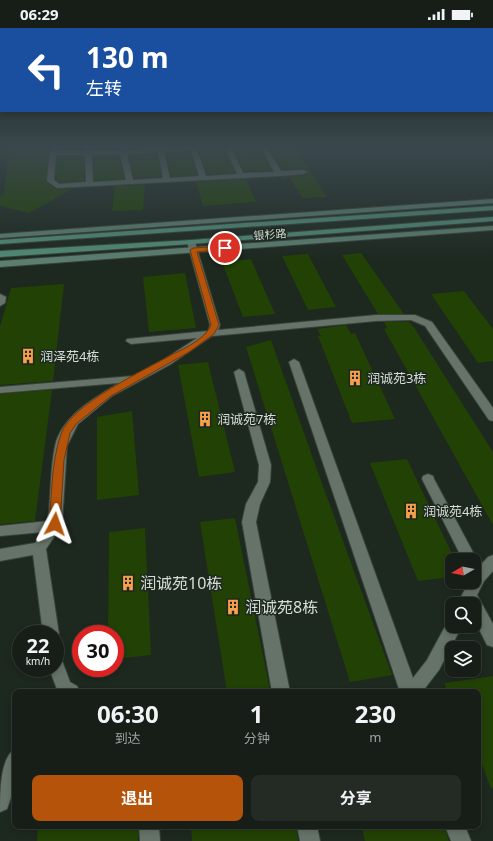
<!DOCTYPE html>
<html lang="zh">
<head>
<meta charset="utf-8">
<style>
  :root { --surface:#161e17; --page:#232b24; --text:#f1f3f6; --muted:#9ea2a1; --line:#353c36; --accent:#b45309 }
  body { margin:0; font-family:"Noto Sans","Noto Sans SC",sans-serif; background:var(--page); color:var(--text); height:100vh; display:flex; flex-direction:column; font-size:15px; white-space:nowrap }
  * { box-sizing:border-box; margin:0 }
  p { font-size:13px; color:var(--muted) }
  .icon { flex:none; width:22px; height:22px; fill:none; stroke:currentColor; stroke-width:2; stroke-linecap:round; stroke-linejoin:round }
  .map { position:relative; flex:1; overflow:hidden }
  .details { position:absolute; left:12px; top:661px; width:469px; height:140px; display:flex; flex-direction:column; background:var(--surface); border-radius:8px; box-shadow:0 2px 6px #0003,0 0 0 1px var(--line) }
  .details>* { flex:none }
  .hud { position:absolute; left:0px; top:0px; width:493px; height:84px; box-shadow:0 2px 6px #0003,0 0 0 1px var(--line); background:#1a4fa0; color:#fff; overflow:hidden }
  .needle { width:26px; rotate:261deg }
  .controls { position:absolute; left:445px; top:525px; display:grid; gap:8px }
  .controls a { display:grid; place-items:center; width:36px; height:36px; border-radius:8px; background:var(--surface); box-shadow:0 2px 6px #0003,0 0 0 1px var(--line); font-size:20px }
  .speed { position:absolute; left:12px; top:597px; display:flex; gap:8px; font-size:20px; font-weight:700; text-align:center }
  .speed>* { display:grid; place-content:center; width:52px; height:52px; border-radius:50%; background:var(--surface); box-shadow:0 2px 6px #0003,0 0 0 1px var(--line); line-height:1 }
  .speed small { font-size:10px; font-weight:400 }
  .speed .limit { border:6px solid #d22; background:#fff; color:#111 }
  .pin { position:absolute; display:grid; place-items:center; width:34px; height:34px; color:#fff; margin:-17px; border:2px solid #fff; border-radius:50%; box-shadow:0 1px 4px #0007 }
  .me { position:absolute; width:44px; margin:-22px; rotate:4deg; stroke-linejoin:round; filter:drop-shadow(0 0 3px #0008) }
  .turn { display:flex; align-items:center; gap:14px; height:84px; padding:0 20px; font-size:18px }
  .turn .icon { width:52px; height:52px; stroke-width:2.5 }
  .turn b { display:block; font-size:28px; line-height:34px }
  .eta { display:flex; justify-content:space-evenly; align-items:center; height:68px; text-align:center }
  .eta b { font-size:24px; font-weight:700; line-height:28px }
  .button { display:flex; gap:8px; margin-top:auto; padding:8px 20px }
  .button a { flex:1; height:46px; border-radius:8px; background:var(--accent); color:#fff; font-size:16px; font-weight:700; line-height:46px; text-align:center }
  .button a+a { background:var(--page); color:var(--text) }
  .status { display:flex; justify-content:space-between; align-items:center; height:28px; padding:0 20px; background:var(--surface); direction:ltr }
  .status svg { height:11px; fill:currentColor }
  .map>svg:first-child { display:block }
  .building { fill:#224105 }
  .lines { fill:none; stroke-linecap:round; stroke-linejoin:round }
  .street-casing { stroke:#38423a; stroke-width:2 }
  .secondary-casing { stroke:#38423a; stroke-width:2 }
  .primary-casing { stroke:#38423a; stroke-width:2 }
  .street { fill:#667368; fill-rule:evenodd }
  .secondary { fill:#5b7e6f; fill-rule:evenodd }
  .primary { fill:#508a75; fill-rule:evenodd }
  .route { fill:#b45309; stroke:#753606 }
  .labels { text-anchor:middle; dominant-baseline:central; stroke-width:3; stroke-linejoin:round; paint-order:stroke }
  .far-street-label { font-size:11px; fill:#d5ddd7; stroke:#1d281f }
  .poi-label { font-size:13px; fill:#d5ddd7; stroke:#1d281f; text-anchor:start }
  .near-poi-label { font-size:16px; fill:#d5ddd7; stroke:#1d281f; text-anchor:start }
</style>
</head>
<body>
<div class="status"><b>06:29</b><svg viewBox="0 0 49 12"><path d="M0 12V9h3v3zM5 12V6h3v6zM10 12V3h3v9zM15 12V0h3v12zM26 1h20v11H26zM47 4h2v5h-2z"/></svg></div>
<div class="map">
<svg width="493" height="813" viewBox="0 0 493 813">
  <rect width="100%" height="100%" fill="#1d281f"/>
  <g class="building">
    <path d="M9 119H49L46 154 57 162 72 161 29 185 0 178V168L4 166Z"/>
    <path d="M216 119H224L235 145 207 146 199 123 212 122Z"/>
    <path d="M233 119H260L271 142 244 143Z"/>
    <path d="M269 119H296L327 169 303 170 289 149 284 152 282 149 304 148 308 144 304 140 282 141Z"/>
    <path d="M190 124 197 147 171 148 166 125Z"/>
    <path d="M157 126 161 149 134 150 129 127Z"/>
    <path d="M57 128H84V153L59 154 56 151Z"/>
    <path d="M94 128H119L124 151 94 152Z"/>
    <path d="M246 151 256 174 203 178 196 154Z"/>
    <path d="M145 157 143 182 112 183 115 158Z"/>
    <path d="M361 225 404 286H378L342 227Z"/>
    <path d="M308 226 312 234 336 279 308 282 282 228Z"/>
    <path d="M251 231 275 286 243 289 222 234Z"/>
    <path d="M185 245 196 300 149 304 143 249Z"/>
    <path d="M64 256 53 353 0 357V299L11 260Z"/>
    <path d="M464 263 493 301V333L478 335 431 266Z"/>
    <path d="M384 294H409L413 298 493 424V497L384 301 387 300Z"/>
    <path d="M346 297 351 306 355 305 395 391 352 395 318 308H321L317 301Z"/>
    <path d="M271 312 320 450 392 647 350 654 246 319Z"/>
    <path d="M208 334 235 444 199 449 178 337Z"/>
    <path d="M52 362 35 493 0 496V366Z"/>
    <path d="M132 383 139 467 97 472V389Z"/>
    <path d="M407 431 452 526V549L418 553 370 435Z"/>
    <path d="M235 490 269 657 270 664H227L200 494Z"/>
    <path d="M145 500 151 627 115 631V606H108L109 504Z"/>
    <path d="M493 648V760L491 761 478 725V664H446L445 655Z"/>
    <path d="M38 798H138V813H37Z"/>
    <path d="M191 798H296L298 813H192Z"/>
    <path d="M361 798H444L449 813H365Z"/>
  </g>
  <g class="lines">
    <defs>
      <g id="street">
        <path d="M50 119H56V123H85V119H91V123L120 122 119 119H125L126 122 157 120V119H215L212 121 197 122 206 148 237 146 225 119H231L243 145 274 144 261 119H267L281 143 304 142 307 144 304 146 279 148 57 160 47 153ZM191 122 199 148 170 150 164 124ZM158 124 163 150 133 152 127 126ZM120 126 126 152 93 154 92 127ZM56 127H85L86 154 59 156 54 152Z"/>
        <path d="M188 212 195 214 220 297 218 302 376 287H415L432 294 493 380V393L489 392 425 298 411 292 376 293 212 308 171 336 112 368 78 396 67 418 62 497 46 521 59 606 55 612V606H43L33 527 0 533V521L35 515 43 504 0 508V498L48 493C51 468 50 442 55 418 61 389 95 369 119 355L0 365V359L133 348 163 332 197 310 131 316 126 313 127 311 208 303 210 297 187 214Z"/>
        <path d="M0 266 6 269 5 275 0 278Z"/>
        <path d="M294 331 299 334 413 650 427 632 448 593 452 592V598H462L439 642 422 664H400L289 334Z"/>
        <path d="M239 341 244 344 271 437 270 454 260 476 256 494 290 664H272L242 494 246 476 258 454 259 437 234 344Z"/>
        <path d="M428 446 433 448 434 451 475 528 477 532 475 536 474 532H463L422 451 423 448Z"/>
        <path d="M493 527V543L484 553 477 567 493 596V619L487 617 474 591V576H457L469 554H474V544L488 529Z"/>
        <path d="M55 628 61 630 70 654 77 658 80 664H58L49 640H55Z"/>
        <path d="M15 721C15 741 15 761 7 781L0 784C0 764 0 730 15 721Z"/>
        <path d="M139 798H159L160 813H140Z"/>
        <path d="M297 798H317L320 813H300Z"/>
        <path d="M445 798H465L471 813H451Z"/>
      </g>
      <g id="secondary">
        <path d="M493 171V175L0 210V206Z"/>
        <path d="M493 198V202L0 239V233Z"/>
      </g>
      <g id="primary">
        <path d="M493 178V182L0 216V212Z"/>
        <path d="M493 189V193L191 216 0 229V223L191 212Z"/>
      </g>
    </defs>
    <use href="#street" class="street-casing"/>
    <use href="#secondary" class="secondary-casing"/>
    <use href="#primary" class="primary-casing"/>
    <use href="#street" class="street"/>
    <use href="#secondary" class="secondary"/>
    <use href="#primary" class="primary"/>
  </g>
  <linearGradient id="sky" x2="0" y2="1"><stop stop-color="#101611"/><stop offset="0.51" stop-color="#3a484d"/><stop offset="1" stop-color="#3a484d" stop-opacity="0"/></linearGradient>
  <rect width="493" height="233" fill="url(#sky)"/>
  <path class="route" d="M225 218 227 219V221L197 224 219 297 214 306 189 324 111 368 77 395 70 405 64 432 60 496 55 500 51 499 49 496C52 467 51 435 61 406 71 376 145 342 173 326 186 320 206 310 211 297L190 222 193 220Z"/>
  <defs>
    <symbol id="building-bare" viewBox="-9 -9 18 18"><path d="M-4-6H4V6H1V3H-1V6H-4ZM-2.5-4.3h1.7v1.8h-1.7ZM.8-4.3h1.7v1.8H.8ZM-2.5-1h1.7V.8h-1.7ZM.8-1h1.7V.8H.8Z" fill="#f9a04c" stroke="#1d281f" stroke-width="2.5" paint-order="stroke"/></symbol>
  </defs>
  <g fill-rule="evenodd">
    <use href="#building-bare" x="17" y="317" width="22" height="22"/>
    <use href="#building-bare" x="344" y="339" width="22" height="22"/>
    <use href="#building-bare" x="194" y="380" width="22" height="22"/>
    <use href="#building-bare" x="400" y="472" width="22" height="22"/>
    <use href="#building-bare" x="117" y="544" width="22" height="22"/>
    <use href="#building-bare" x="222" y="568" width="22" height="22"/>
  </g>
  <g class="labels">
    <g class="far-street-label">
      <text transform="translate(270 206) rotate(-4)">银杉路</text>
    </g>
    <g class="poi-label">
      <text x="40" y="328">润泽苑4栋</text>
      <text x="367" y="350">润诚苑3栋</text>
      <text x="217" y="391">润诚苑7栋</text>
      <text x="423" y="483">润诚苑4栋</text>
    </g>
    <g class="near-poi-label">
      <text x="140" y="555">润诚苑10栋</text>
      <text x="245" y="579">润诚苑8栋</text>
    </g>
  </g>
</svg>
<div class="controls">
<a><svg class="needle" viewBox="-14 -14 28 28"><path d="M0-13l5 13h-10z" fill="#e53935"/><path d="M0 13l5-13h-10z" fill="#9ea2a1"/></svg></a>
<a><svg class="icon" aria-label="search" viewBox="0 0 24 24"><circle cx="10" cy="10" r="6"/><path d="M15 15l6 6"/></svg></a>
<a><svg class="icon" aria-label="layers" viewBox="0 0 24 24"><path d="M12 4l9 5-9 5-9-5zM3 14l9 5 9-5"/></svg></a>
</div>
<div class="speed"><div>22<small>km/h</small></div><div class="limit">30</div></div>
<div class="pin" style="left:225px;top:220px;background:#d93025"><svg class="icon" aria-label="arrive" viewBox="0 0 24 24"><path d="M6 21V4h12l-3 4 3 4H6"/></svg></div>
<svg class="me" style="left:55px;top:496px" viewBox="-20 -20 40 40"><path d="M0-17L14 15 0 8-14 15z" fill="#b45309" stroke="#fff" stroke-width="4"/></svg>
<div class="hud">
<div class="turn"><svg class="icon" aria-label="left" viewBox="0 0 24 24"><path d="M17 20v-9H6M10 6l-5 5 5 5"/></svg><div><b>130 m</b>左转</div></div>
</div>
<section class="details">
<div class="eta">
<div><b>06:30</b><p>到达</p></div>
<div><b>1</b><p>分钟</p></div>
<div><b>230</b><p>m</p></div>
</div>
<div class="button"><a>退出</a><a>分享</a></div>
</section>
</div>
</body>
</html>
